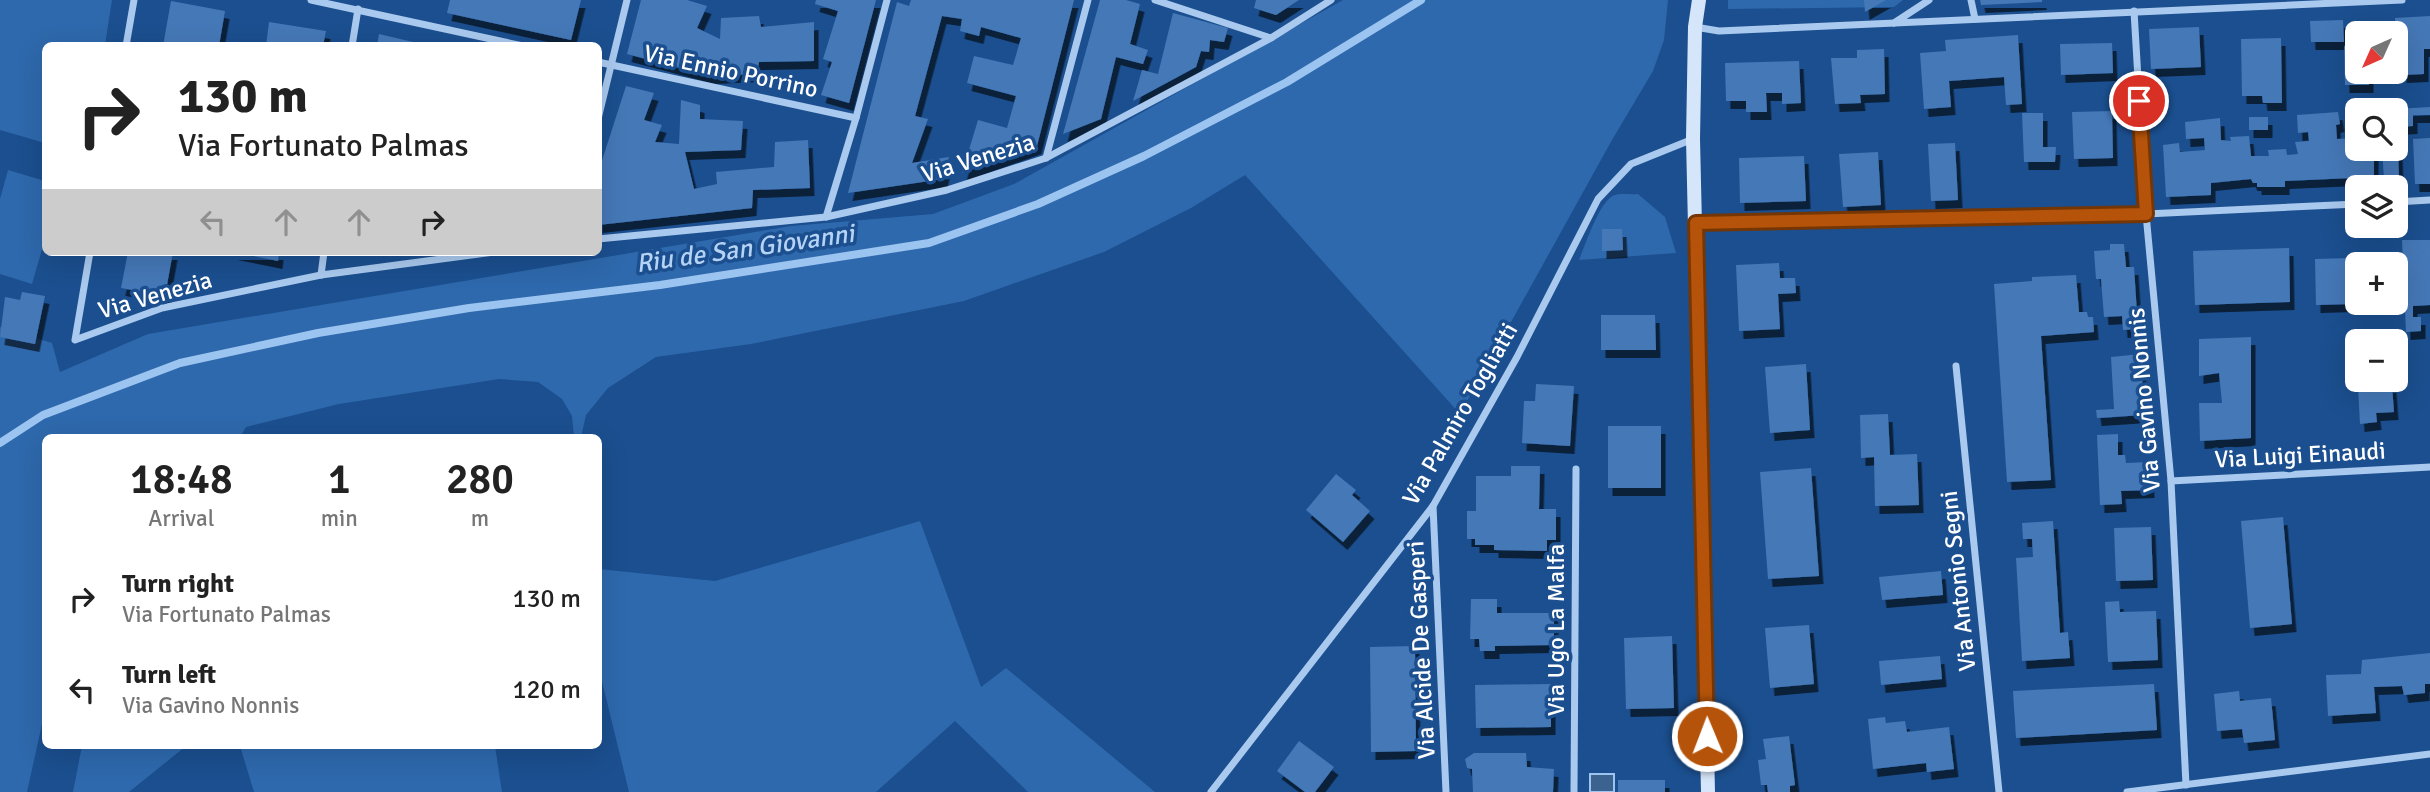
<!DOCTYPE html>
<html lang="en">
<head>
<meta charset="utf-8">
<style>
  :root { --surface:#fff; --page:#f2f2f2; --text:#222; --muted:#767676 }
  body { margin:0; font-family:Signika,sans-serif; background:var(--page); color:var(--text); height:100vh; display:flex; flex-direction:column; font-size:26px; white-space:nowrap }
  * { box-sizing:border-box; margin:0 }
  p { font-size:23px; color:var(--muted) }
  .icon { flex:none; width:38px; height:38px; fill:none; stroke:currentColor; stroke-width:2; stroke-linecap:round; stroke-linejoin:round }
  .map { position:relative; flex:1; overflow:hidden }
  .sheet { position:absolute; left:42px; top:434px; width:560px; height:315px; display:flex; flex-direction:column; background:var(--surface); border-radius:10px; box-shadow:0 7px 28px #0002 }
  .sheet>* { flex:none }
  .hud { position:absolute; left:42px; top:42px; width:560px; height:214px; border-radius:10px; box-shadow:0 7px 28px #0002; background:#fff; color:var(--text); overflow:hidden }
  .needle { width:46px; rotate:225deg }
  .tools { position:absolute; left:2345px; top:21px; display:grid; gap:14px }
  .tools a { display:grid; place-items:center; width:63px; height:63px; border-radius:10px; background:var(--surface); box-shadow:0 7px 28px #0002; font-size:35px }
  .pin { position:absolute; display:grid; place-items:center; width:60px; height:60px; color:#fff; margin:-30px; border:4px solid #fff; border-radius:50%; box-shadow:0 2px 7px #0007 }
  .me { position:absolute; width:77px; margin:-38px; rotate:359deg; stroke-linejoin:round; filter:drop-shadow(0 0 5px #0008) }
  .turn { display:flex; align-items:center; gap:24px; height:147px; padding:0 21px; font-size:32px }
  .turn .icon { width:91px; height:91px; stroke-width:2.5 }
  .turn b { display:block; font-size:49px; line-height:60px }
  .lanes { display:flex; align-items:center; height:66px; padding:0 21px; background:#0003; justify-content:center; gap:35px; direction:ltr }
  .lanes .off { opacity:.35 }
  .eta { display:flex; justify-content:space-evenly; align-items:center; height:119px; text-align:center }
  .eta b { font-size:42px; font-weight:600; line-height:49px }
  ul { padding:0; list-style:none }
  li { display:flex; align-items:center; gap:21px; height:91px; padding:0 21px }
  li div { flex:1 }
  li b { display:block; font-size:26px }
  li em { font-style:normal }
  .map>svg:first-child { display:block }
  .green { fill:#2e69ad }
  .water { fill:#3c6290; stroke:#9cc4f0; stroke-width:2 }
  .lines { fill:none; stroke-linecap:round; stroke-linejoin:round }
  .stream { stroke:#9cc4f0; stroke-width:8 }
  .building { fill:#4478b7; filter:url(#shadow) }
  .street { stroke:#a9c9ee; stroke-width:7 }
  .secondary { stroke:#d6e6fa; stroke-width:14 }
  .route-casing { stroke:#753606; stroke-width:18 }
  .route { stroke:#b45309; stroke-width:12 }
  .labels { text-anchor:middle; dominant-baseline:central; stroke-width:7; stroke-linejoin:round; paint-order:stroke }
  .street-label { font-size:24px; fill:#fff; stroke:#1b4f8f }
  .water-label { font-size:26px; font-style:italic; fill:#b5d3f5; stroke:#1b4f8f }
</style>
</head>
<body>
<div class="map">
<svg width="2430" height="792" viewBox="0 0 2430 792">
  <defs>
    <filter id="shadow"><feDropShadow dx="4.5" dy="8" stdDeviation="0" flood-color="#0009"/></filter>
  </defs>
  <rect width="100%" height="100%" fill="#1b4f8f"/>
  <g class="green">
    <path d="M0 0H112L105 45 46 46 45 143 0 130Z"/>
    <path d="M1343 0H1668L1664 40 1653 71 1612 140 1460 414 1245 175 1191 208 1104 252 964 301 751 344 656 357 608 388 586 415 581 437H574L572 416 562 399 538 382 499 379 339 404 246 427 240 437 46 438V706L27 792H0V327L52 343 60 372 148 334 791 226 933 214 1014 184Z"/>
    <path d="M1728 0H1903L1894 7 1728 9Z"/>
    <path d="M8 170 45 181V239L32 284 0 274V199Z"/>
    <path d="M1638 194 1665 217 1676 253 1579 260C1585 246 1600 199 1615 195 1621 193 1631 195 1638 194Z"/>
    <path d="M920 521 981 687 1006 668 1155 792H1028L955 721 876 792H629L599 669V569L715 581Z"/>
    <path d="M82 746H186L129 792H73Z"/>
    <path d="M240 746H495L502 792H254Z"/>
  </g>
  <rect class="water" x="1590" y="774" width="24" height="18"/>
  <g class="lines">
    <path class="stream" d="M0 443 43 415 180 363 318 333 469 308 660 285 929 243 1038 204 1144 156 1287 82 1421 0"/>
  </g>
  <g class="building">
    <path d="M450 0H581L571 40 447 13Z"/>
    <path d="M641 0H687L707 6 697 28 720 39 721 18 759 16 761 27 814 22V61L759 62 757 74 710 76 627 54Z"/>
    <path d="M816 0H876L849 103 821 95 832 62 823 59 838 11 815 4Z"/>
    <path d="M911 0H1074L1037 146 962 173 978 120 1007 128 1016 96 967 83 974 56 1013 65 1021 38 981 27 979 36 960 31 962 19 942 16 915 116 928 119 912 163 949 157 943 179 848 193 897 2 909 6Z"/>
    <path d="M1100 0H1126L1140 4 1130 44 1148 50 1143 64 1116 57 1101 119 1063 134Z"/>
    <path d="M1256 0H1299L1276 15 1254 8Z"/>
    <path d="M1864 0H1886L1865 12Z"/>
    <path d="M1980 0H2042V2L1981 5Z"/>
    <path d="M171 1 225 11 219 46H163Z"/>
    <path d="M1173 13 1228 28 1224 42 1210 40 1209 52 1201 51 1196 67 1133 101 1142 70 1158 74Z"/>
    <path d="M2430 16V49H2424V74L2402 75 2403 66H2396L2395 18Z"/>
    <path d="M2343 20 2344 42H2311L2310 21Z"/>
    <path d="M269 22 326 31 323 46H266Z"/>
    <path d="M2199 27 2201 67 2151 69 2149 29Z"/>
    <path d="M379 34 413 42 412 46H377Z"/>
    <path d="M2018 35 2022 104 2006 105 2004 77 1949 81 1951 107 1924 109 1920 53 1946 51 1945 40Z"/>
    <path d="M2281 38 2282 103H2263L2262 96H2242L2241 39Z"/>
    <path d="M2112 43 2113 73 2061 75 2060 44Z"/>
    <path d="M2357 44V72H2369V85H2345L2344 46Z"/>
    <path d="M1884 49 1885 94 1860 95 1861 103 1835 104 1831 58H1857V50Z"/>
    <path d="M1799 61 1801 103 1782 104V93H1766L1767 112H1746V101H1726L1725 63Z"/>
    <path d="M626 86 654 93 644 120 662 125 655 142 679 144 681 100 700 105V119L743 121 741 150 685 152 694 189 717 184 716 172 774 167 775 142 808 140 810 188 753 190 752 208 598 225V173Z"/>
    <path d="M2430 107V115H2413V126L2396 127V109Z"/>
    <path d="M2112 111 2113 158 2074 159 2072 112Z"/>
    <path d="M2338 112 2340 124 2336 125 2337 139 2357 138V149H2374V177L2285 181V187H2257V183H2253L2251 179 2211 183V195L2166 197 2163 145 2179 143 2180 152 2205 150 2204 138 2186 139 2185 122 2220 118 2221 140 2231 141 2230 137 2249 136 2251 156H2269L2268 150 2286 149 2287 155 2298 154 2295 142 2309 141 2308 132 2298 133 2297 115Z"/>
    <path d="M2022 113H2043V147H2056L2055 162H2024Z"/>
    <rect x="2249" y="117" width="19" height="13"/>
    <path d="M2430 138V184H2415L2413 139Z"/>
    <path d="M1955 143 1958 200 1931 201 1928 144Z"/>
    <path d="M2382 149H2398L2399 178 2384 179Z"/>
    <path d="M1878 152 1881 205 1843 207 1839 154Z"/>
    <path d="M1804 156 1806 201 1740 203 1739 158Z"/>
    <path d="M1602 229H1622L1623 250 1602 251Z"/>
    <path d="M2402 240H2430V305L2413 306V317H2421V331L2406 332Z"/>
    <path d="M2110 244H2124L2126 267H2134L2138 329 2123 330 2122 316 2104 317 2101 279H2096L2094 251 2110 250Z"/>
    <path d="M2289 248 2290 302 2195 305 2193 251Z"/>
    <path d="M128 252H173L165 296 121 288Z"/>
    <path d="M233 252H279L278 261Z"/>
    <path d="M2351 258 2352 304 2316 305 2315 259Z"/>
    <path d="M1779 263 1780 278H1795L1796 293 1778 294 1780 329 1739 331 1736 265Z"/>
    <path d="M2076 275 2079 312H2087L2088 317H2093L2094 332 2041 336 2051 480 2007 482 1994 284 2032 281V277Z"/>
    <path d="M22 292 45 296 35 344 0 337 5 297 20 300Z"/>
    <path d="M1601 315H1655L1656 350H1601Z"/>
    <path d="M2251 337V438L2200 441 2199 403H2222L2219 373 2199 376V339Z"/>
    <path d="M2141 354 2144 415 2097 418 2096 410 2114 409 2111 357Z"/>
    <path d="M1806 364 1810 430 1770 433 1765 367Z"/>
    <path d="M1536 384 1574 386 1570 446 1522 443 1524 401H1535Z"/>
    <path d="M2392 385 2394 412 2376 413 2377 422 2360 424 2358 387Z"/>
    <path d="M1888 414 1890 455 1917 454 1919 505 1875 506 1874 457 1861 458 1860 415Z"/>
    <rect x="1608" y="426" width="53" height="62"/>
    <path d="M2118 434V455H2125L2126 463 2149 462 2150 490 2121 491 2122 504 2100 505 2097 435Z"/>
    <path d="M1511 466H1540L1539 509H1556V540H1547V551L1494 550V545H1475V539H1467V511H1476V476H1511Z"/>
    <path d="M1811 468 1819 576 1768 579 1760 472Z"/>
    <path d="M1336 474 1356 490 1352 495 1370 511 1343 542 1306 510Z"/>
    <path d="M2283 517 2292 624 2250 628 2241 521Z"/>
    <path d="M2053 521 2060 633 2068 632 2070 658 2022 661 2016 558 2033 557 2032 539H2023L2022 523Z"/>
    <path d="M2151 527 2153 580 2116 581 2114 528Z"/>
    <path d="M1941 571 1943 595 1882 600 1879 577Z"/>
    <path d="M1471 599H1497V613H1554V645L1495 646V651H1480L1479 639H1470Z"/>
    <path d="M2119 601 2120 612 2156 611 2158 660 2108 662 2105 602Z"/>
    <path d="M1809 625 1814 684 1770 688 1765 628Z"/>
    <path d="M1672 636 1674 708 1626 709 1624 638Z"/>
    <path d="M1415 646 1416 751 1371 752 1370 647Z"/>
    <path d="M2430 653V684H2425V693L2404 695 2402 686 2374 687 2376 713 2328 716 2326 675 2361 674 2362 660Z"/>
    <path d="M1940 656 1942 679 1881 685 1879 661Z"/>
    <path d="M1551 684V727L1476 728 1475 685Z"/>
    <path d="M2154 684 2157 730 2016 738 2013 691Z"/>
    <path d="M2239 691 2240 701 2271 698 2275 740 2244 743 2242 729 2217 731 2214 694Z"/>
    <path d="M1885 717 1886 723 1905 721 1907 732 1949 727 1954 769 1927 772 1926 763 1873 769 1868 719Z"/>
    <path d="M1789 736 1795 785 1790 786V792H1768L1767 785H1761L1758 760 1766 759 1763 739Z"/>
    <path d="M1299 741 1334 767 1315 792H1305L1277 771Z"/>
    <path d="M1474 753H1526L1527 767 1554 769 1553 792H1473L1472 769 1467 768 1465 759Z"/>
    <rect x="1618" y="780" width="47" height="12"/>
  </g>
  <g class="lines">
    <g class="street">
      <path d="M311 0 523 46"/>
      <path d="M1155 0 1271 38"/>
      <path d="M1971 0 1975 19"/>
      <path d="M2134 11 2146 214 2171 481 2186 785"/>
      <path d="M1894 23 1929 0"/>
      <path d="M1695 27 1719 31 2402 0"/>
      <path d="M126 46 134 0"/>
      <path d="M352 46 358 9"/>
      <path d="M598 62 856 118"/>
      <path d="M598 119 627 0"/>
      <path d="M1046 158 1088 0"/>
      <path d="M2396 202 2430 200"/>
      <path d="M826 217 856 118 887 0"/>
      <path d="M1696 223 2146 214 2357 204"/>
      <path d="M598 239 826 217 947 190 1046 158 1271 38 1331 0"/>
      <path d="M90 252 75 340 162 308 321 275 494 252"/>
      <path d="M321 275 324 252"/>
      <path d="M1956 366 1999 792"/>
      <path d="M2171 481 2430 467"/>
      <path d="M1433 506 1446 792"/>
      <path d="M1211 792 1433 506 1517 357 1598 199 1631 164 1693 139"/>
      <path d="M1574 792 1576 469"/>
      <path d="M2127 792 2430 754"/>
    </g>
    <path class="secondary" d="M1699 0 1695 27 1693 139 1708 792"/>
  </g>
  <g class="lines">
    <defs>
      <path id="route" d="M1707 736 1696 223 2146 214 2139 101"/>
    </defs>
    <use href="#route" class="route-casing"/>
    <use href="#route" class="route"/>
  </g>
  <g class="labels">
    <g class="street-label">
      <text transform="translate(731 71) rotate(12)">Via Ennio Porrino</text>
      <text transform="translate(978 158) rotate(-17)">Via Venezia</text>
      <text transform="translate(155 295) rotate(-16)">Via Venezia</text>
      <text transform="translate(2144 400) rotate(-95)">Via Gavino Nonnis</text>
      <text transform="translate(1460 414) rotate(-60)">Via Palmiro Togliatti</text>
      <text transform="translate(2300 455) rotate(-3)">Via Luigi Einaudi</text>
      <text transform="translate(1958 581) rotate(-96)">Via Antonio Segni</text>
      <text transform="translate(1556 630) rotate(-90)">Via Ugo La Malfa</text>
      <text transform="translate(1421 650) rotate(-93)">Via Alcide De Gasperi</text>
    </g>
    <g class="water-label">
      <text transform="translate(745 249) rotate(-8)">Riu de San Giovanni</text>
    </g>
  </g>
</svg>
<div class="tools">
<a><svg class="needle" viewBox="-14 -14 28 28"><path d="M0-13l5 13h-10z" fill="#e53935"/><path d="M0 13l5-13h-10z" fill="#767676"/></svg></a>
<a><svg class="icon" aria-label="search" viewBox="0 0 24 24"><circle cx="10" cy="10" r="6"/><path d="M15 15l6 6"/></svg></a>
<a><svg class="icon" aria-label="layers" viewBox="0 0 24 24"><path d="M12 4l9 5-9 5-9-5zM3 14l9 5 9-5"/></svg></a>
<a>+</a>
<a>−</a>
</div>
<div class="pin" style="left:2139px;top:101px;background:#d93025"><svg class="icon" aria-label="arrive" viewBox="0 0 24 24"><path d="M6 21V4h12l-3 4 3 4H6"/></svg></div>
<svg class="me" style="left:1707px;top:736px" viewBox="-20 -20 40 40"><circle r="17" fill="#b45309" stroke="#fff" stroke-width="3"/><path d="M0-11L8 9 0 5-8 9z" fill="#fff"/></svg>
<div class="hud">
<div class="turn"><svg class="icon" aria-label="right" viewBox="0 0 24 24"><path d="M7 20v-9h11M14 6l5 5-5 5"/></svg><div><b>130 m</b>Via Fortunato Palmas</div></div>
<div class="lanes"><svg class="icon off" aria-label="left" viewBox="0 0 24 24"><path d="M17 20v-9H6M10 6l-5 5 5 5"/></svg><svg class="icon off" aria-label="ahead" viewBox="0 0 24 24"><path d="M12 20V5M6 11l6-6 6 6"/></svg><svg class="icon off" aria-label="ahead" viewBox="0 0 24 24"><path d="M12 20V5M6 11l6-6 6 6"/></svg><svg class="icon" aria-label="right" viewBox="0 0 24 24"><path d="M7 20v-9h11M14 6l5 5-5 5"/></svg></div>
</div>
<section class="sheet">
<div class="eta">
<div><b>18:48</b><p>Arrival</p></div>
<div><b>1</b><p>min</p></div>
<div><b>280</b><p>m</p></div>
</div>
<ul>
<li><svg class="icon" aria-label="right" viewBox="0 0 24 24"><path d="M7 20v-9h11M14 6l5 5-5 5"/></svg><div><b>Turn right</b><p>Via Fortunato Palmas</p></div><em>130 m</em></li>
<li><svg class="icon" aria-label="left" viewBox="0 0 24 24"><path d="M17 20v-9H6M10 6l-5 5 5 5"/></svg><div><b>Turn left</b><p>Via Gavino Nonnis</p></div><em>120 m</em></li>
</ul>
</section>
</div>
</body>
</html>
